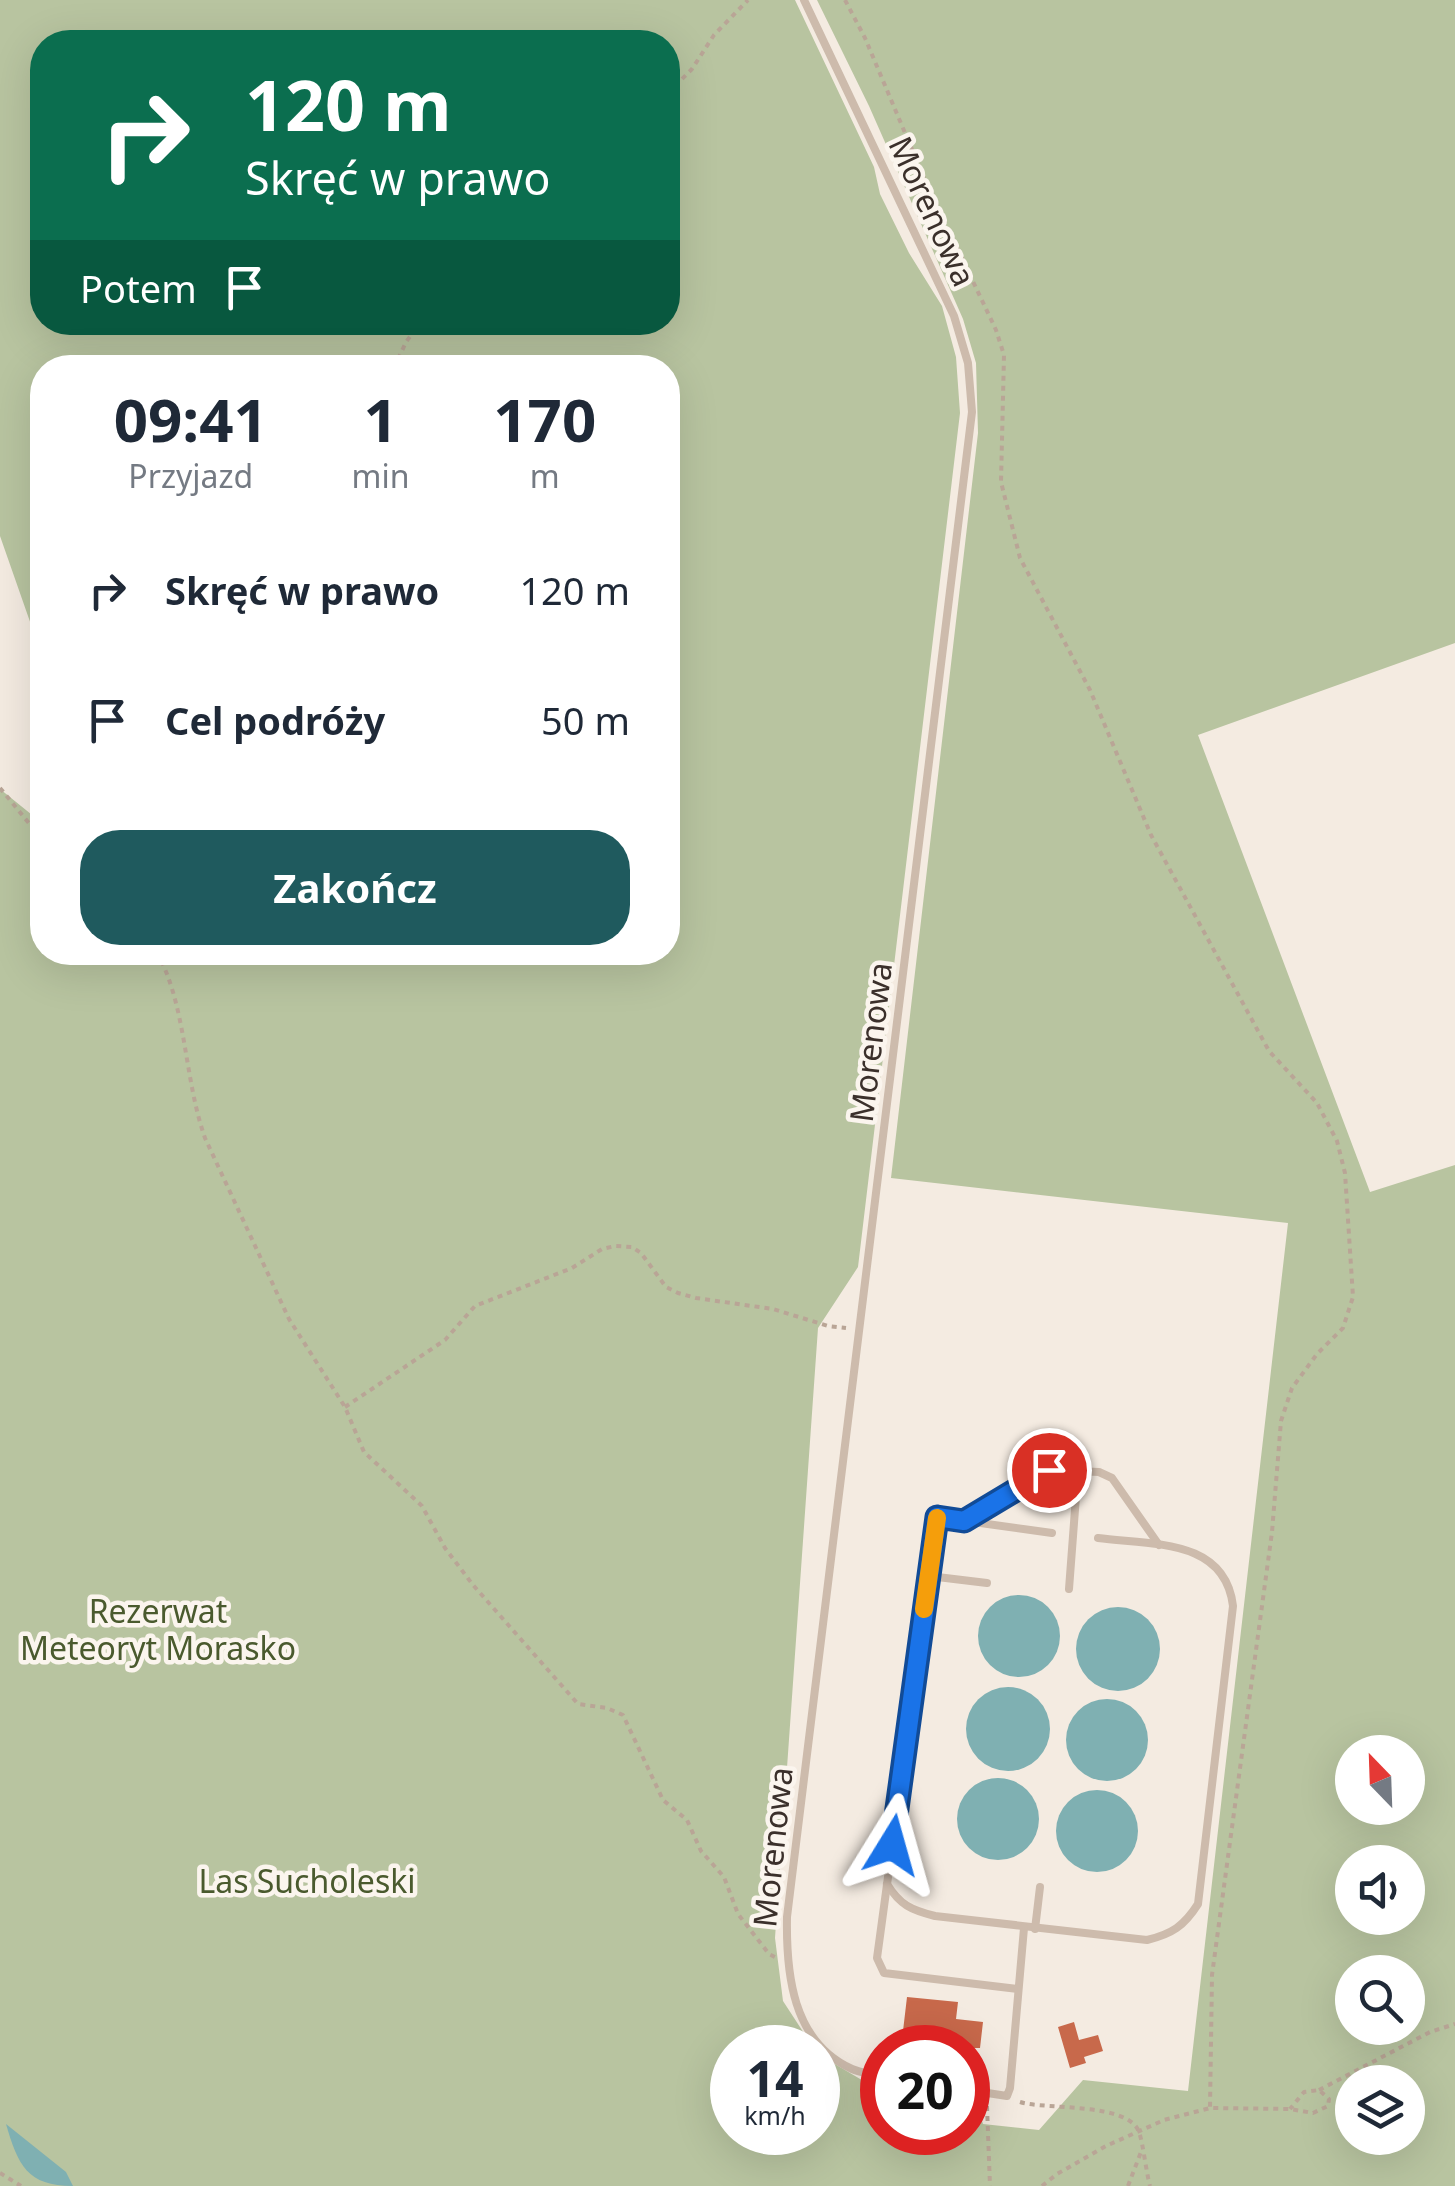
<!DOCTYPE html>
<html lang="pl">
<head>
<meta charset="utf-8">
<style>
  :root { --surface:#fff; --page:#f6f6f7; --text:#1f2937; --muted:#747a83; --accent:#1f5a5e }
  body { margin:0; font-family:"Noto Sans",sans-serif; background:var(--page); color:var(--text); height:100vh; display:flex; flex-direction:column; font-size:38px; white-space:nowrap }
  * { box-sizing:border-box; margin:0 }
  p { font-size:32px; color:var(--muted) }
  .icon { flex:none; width:55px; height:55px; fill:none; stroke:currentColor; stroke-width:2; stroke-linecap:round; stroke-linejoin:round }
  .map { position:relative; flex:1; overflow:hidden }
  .details { position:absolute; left:30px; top:355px; width:650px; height:610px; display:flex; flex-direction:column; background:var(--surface); border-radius:40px; box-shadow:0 10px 40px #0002 }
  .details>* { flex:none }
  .top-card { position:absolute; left:30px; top:30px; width:650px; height:305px; border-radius:40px; box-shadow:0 10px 40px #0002; background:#0b6e4f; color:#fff; overflow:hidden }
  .needle { width:65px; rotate:337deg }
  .buttons { position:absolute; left:1335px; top:1735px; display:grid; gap:20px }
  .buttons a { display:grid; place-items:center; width:90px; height:90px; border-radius:50%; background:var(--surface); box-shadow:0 10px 40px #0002; font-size:50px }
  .speed { position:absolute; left:710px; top:2025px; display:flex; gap:20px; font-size:50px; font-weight:700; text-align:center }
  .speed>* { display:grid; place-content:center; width:130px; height:130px; border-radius:50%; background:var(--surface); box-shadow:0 10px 40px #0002; line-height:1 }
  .speed small { font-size:25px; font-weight:400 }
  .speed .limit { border:15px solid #d22; background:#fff; color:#111 }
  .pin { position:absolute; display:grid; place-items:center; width:85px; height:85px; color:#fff; margin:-42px; border:5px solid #fff; border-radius:50%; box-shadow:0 2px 10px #0007 }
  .me { position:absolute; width:110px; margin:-55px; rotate:8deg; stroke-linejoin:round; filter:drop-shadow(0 0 8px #0008) }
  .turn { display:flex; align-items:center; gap:35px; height:210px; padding:0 50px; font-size:45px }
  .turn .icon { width:130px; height:130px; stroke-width:2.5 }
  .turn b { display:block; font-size:70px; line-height:85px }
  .then { display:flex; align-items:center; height:95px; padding:0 50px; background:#0003; gap:20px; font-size:38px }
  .eta { display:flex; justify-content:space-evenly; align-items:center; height:170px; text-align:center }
  .eta b { font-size:60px; font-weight:700; line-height:70px }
  .button { display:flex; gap:20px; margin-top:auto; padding:20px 50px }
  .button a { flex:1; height:115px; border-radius:40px; background:var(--accent); color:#fff; font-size:40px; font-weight:700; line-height:115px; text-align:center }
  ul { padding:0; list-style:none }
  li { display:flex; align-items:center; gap:30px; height:130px; padding:0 50px }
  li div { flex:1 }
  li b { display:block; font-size:38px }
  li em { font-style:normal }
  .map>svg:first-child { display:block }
  .green { fill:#b8c4a0; fill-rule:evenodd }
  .water { fill:#7fb0b2 }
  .building { fill:#c8694b }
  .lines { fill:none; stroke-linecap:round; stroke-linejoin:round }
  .path { stroke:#b9a596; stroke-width:4; stroke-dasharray:5 5; stroke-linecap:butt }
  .lane { stroke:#cdbbac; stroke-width:8 }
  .route-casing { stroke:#114b97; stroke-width:25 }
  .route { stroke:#1a73e8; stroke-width:18 }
  .slow { stroke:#f59e0b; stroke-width:18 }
  .labels { text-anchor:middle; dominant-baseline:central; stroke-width:9; stroke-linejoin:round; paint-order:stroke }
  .street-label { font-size:32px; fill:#3b302b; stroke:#fbf5ee }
  .park-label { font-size:32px; fill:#4a5a2e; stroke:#fbf5ee }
</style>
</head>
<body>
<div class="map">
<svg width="1455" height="2186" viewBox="0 0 1455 2186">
  <rect width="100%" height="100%" fill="#f4ebe1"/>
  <path class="green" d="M0 0H795L874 167 880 194 909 253 942 306 956 357 960 413 858 1267 818 1328 775 1938 783 2001 813 2047 732 2048V2132H818V2054L882 2092V2132H968V2103L976 2104 983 2124 1039 2130 1083 2080 1188 2091 1288 1223 891 1178 978 433 976 363 963 319 869 106 817 0H1455V643L1198 735 1370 1192 1455 1165V2186H0V789L42 823V952H668V368H42V656L0 536ZM42 42H668V322H42ZM1352 1752H1408V1808H1352ZM1352 1862H1408V1918H1352ZM1352 1972H1408V2028H1352ZM1352 2082H1408V2138H1352Z"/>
  <g class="water">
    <circle cx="1019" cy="1636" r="41"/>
    <circle cx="1118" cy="1649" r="42"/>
    <circle cx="1008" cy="1729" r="42"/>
    <circle cx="1107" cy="1740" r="41"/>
    <circle cx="998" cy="1819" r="41"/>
    <circle cx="1097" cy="1831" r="41"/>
    <path d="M6 2124 66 2172 73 2186C27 2186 18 2165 6 2124Z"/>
  </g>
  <g class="building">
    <path d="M907 1997 958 2002 956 2019 983 2022 980 2048H959L960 2037 903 2031Z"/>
    <path d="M1074 2022 1079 2040 1098 2035 1103 2051 1084 2057 1086 2063 1070 2068 1058 2027Z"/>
  </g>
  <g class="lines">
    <g class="path">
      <path d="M845 0 865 38 924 178 996 330 1004 355 1001 482 1020 558 1090 690 1151 835 1269 1051 1317 1103 1337 1141 1345 1173 1353 1297 1343 1328 1317 1354 1292 1388 1281 1421 1272 1532 1212 1975 1210 2108"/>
      <path d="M668 93 692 69 714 35 748 0"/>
      <path d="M394 368 406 342 421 322"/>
      <path d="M0 788 42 839"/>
      <path d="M157 952C187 1008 184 1079 205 1138L289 1319 345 1407 364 1452 422 1506 445 1548 473 1585 578 1704 607 1708 623 1715 663 1800 687 1820 701 1851 724 1877 738 1914 769 1954 775 1957"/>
      <path d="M345 1407 445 1340 475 1306 572 1268 602 1249 615 1246 632 1247 641 1253 666 1287 678 1293 696 1298 773 1309 828 1326 846 1328"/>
      <path d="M1319 2090 1430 2032 1455 2024"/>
      <path d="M1020 2102C1046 2110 1128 2102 1139 2132 1143 2143 1146 2171 1150 2186"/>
      <path d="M987 2106 990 2186"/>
      <path d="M0 2173 21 2186"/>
      <path d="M1042 2186 1057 2174 1106 2146 1164 2120 1210 2108 1290 2109 1313 2113 1328 2106 1329 2099 1319 2090 1304 2092 1290 2109"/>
      <path d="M1128 2186 1141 2152"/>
    </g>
    <g class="lane">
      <path d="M804 0 954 316 968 363 972 412 787 1917C786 1973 792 2042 852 2069 861 2073 873 2074 882 2077"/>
      <path d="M964 1521 1049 1470 1099 1472 1112 1478 1159 1545"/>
      <path d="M929 1576 987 1583"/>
      <path d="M1069 1589 1078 1470"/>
      <path d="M887 1884C900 1905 911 1910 935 1916L1147 1940C1172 1934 1184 1926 1198 1904L1233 1606C1225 1538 1151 1545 1098 1538"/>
      <path d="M1035 1929 1040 1887"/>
      <path d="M1018 1989 884 1973 877 1958 937 1517 1052 1533"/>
      <path d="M968 2090 1007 2096 1010 2088 1024 1928"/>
    </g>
  </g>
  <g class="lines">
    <defs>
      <path id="route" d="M892 1845 937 1517 964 1521 1049 1470"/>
    </defs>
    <use href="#route" class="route-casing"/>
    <use href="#route" class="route"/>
    <path class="slow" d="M924 1609 937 1518"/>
  </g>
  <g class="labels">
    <g class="street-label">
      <text transform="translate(933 211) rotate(65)">Morenowa</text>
      <text transform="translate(870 1042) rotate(-83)">Morenowa</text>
      <text transform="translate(772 1847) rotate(-84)">Morenowa</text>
    </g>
    <g class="park-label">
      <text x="158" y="1610">Rezerwat<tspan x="158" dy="37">Meteoryt Morasko</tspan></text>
      <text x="307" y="1880">Las Sucholeski</text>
    </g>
  </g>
</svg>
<div class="buttons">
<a><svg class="needle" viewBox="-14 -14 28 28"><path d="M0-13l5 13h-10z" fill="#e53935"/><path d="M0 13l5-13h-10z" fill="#747a83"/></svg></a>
<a><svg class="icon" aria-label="sound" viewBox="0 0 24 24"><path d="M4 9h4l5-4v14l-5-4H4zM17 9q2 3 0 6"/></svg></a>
<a><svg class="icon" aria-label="search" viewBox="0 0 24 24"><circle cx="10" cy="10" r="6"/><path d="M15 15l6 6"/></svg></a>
<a><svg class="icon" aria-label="layers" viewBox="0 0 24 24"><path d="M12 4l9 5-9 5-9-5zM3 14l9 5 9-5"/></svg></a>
</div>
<div class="speed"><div>14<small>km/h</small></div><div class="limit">20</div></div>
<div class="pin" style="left:1049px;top:1470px;background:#d93025"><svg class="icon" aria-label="arrive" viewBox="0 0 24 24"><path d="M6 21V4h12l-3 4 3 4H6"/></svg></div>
<svg class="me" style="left:892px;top:1845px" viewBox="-20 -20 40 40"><path d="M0-17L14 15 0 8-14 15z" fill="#1a73e8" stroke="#fff" stroke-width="4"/></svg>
<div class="top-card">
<div class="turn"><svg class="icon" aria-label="right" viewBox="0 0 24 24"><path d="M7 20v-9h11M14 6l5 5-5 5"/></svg><div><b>120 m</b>Skręć w prawo</div></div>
<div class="then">Potem<svg class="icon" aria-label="arrive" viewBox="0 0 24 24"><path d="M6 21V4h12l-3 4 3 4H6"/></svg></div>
</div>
<section class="details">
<div class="eta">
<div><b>09:41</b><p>Przyjazd</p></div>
<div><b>1</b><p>min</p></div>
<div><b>170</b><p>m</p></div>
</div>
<ul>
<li><svg class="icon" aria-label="right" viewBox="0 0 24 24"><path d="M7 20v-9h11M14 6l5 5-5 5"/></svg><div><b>Skręć w prawo</b></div><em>120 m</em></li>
<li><svg class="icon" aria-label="arrive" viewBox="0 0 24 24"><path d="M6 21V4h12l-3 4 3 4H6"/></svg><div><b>Cel podróży</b></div><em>50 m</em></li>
</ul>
<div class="button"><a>Zakończ</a></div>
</section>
</div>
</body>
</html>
